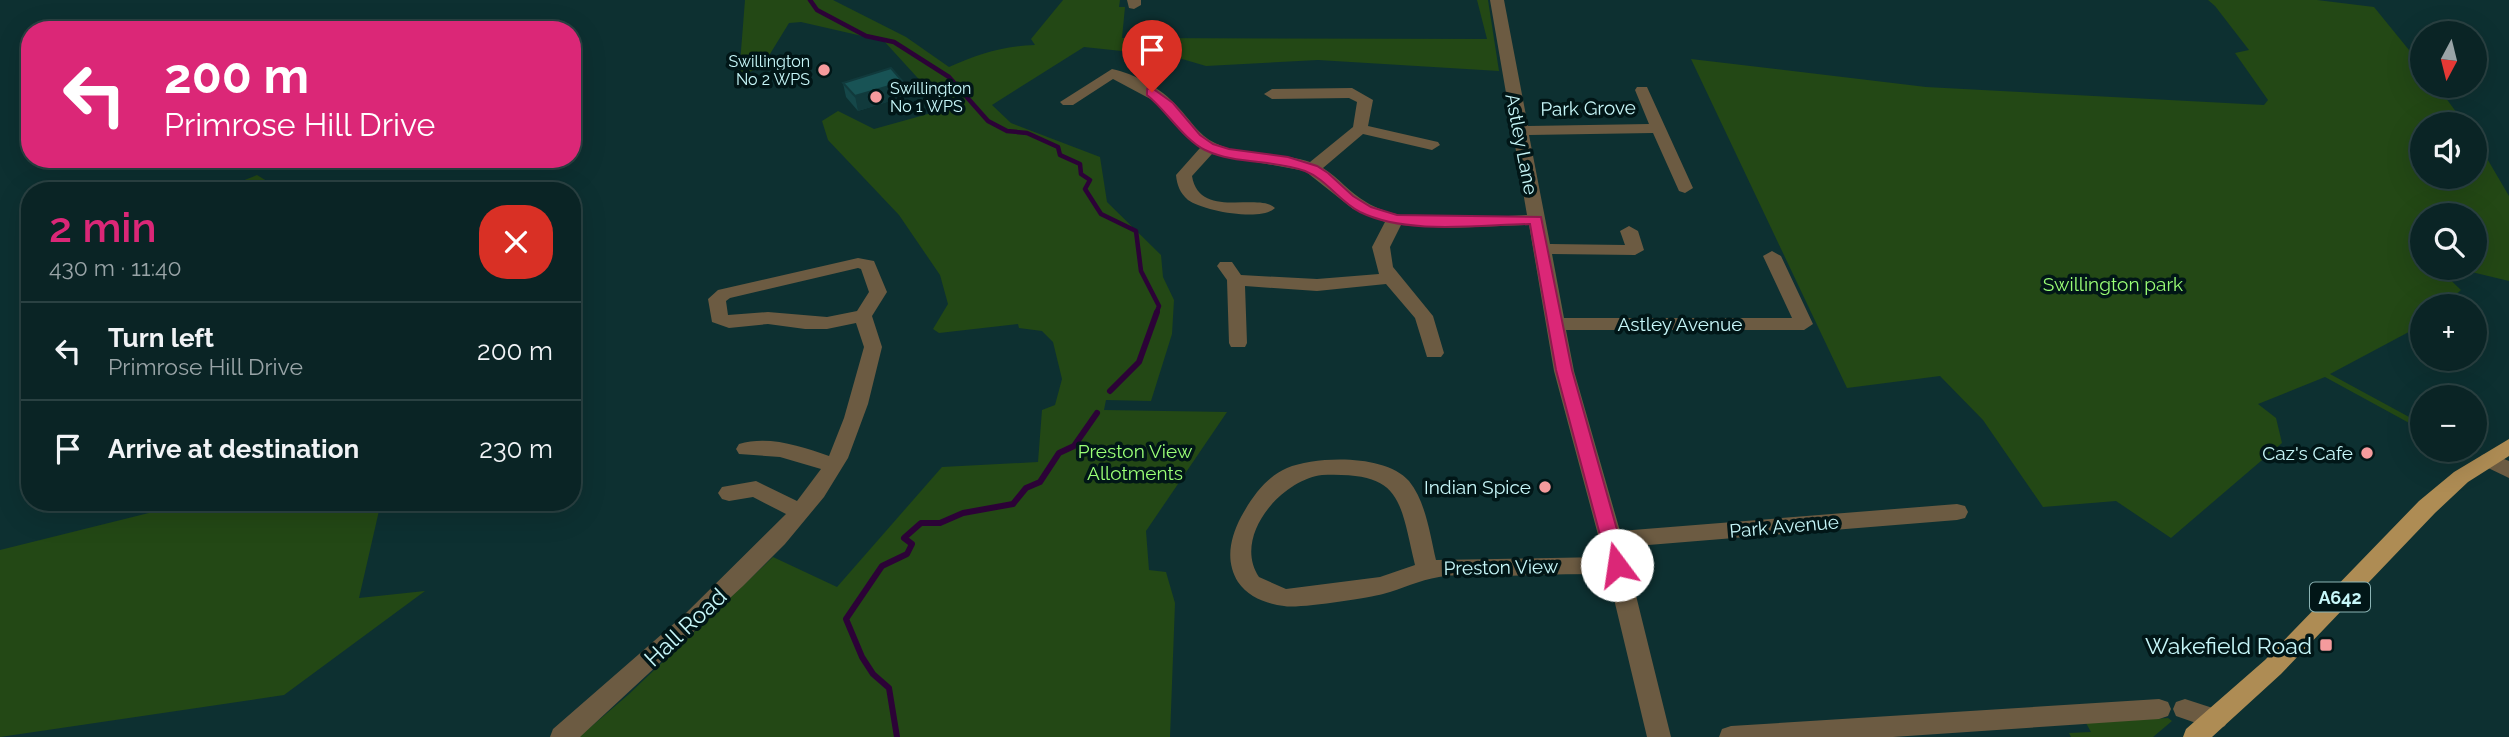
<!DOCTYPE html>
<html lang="en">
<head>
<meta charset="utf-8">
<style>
  :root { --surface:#0a2425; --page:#183032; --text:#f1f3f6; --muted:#99a4a7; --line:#2a4142; --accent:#db2777 }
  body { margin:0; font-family:Raleway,sans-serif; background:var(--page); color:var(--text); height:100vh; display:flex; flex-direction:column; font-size:26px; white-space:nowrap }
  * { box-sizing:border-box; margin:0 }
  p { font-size:23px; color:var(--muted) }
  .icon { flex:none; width:38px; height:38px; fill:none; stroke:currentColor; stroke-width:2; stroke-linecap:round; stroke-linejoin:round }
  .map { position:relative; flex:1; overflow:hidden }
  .side { position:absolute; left:21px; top:182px; width:560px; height:329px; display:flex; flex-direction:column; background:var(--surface); border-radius:28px; box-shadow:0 7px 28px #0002,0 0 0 2px var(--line) }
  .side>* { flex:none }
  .hud { position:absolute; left:21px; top:21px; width:560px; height:147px; border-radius:28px; box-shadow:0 7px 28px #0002,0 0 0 2px var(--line); background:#db2777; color:#fff; overflow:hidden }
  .needle { width:46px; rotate:187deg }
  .tools { position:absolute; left:2410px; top:21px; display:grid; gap:14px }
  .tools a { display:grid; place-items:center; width:77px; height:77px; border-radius:50%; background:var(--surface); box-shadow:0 7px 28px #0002,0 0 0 2px var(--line); font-size:35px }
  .pin { position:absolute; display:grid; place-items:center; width:60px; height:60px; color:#fff; margin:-72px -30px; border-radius:50% 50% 50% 0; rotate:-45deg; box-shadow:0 0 7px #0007 }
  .pin .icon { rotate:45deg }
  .me { position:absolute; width:77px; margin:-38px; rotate:346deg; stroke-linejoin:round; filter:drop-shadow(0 0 5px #0008) }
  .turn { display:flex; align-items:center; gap:24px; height:147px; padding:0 28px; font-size:32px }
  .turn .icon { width:91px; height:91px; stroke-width:2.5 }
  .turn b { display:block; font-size:49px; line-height:60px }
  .round { display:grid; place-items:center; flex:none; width:74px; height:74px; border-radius:28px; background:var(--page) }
  .headline { display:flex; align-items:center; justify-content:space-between; height:119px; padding:0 28px }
  h1 { font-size:42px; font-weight:600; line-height:52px; color:var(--accent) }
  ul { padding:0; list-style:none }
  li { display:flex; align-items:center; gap:21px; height:98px; padding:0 28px; border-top:2px solid var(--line) }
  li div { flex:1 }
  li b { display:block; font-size:26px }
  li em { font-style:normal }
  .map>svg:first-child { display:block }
  .green { fill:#234815 }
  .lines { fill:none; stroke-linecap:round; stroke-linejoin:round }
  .stream-far1 { stroke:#2c0237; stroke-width:4.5 }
  .stream { stroke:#2c0237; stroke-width:6 }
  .minor { fill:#6c5b42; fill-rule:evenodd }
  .primary { fill:#ae8c54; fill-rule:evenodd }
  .wall { fill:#154749 }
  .shaded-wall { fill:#113a3c }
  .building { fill:#185355; stroke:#113a3c; stroke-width:2 }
  .route { fill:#db2777; stroke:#8e194d; stroke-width:2 }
  .poi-dot { fill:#f59b9d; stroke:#011617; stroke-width:2.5 }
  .labels { text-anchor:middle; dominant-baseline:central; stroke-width:7; stroke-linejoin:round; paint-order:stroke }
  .far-poi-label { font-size:16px; fill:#c7f7f9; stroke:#011617; text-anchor:end }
  .shield { fill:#011617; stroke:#8cb4b5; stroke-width:2 }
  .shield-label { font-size:18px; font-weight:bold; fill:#c7f7f9 }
  .street-label { font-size:19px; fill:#c7f7f9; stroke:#011617 }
  .park-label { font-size:19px; fill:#9aff76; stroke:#011617 }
  .poi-label { font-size:19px; fill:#c7f7f9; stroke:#011617; text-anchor:end }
  .near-street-label { font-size:23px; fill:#c7f7f9; stroke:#011617 }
  .near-poi-label { font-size:23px; fill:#c7f7f9; stroke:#011617; text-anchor:end }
</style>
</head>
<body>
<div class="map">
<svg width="2509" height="737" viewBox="0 0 2509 737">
  <rect width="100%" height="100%" fill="#0d3031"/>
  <g class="green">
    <path d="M745 0H833L906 37 949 67C978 54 1003 46 1035 45L1031 39 1063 0H1120L1119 7H1125L1122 38 1487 39 1477 0H1488L1499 71 1318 60 1206 66 1155 51 1131 52 1084 47 992 105 1011 123 1100 157 1107 202 1161 255 1163 277 1174 300 1172 334 1151 401 1106 400 1104 410 1227 412 1146 531 1149 570 1166 572 1175 603 1170 737H579L628 695 773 557 837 587 942 467 1038 462 1042 410 1055 405 1062 379 1053 342 1042 331 1019 328 1018 324 939 333 933 329 948 304 940 275 899 215 828 140 822 121 838 111 874 129 946 109 884 41 801 22 789 23 762 67 739 76Z"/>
    <path d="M2208 0H2317L2374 7 2422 66V86H2437L2465 124H2422V177H2474L2475 138 2509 196V281L2455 268H2474V215H2422V268H2438L2461 290 2443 306H2422L2420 326 2330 374 2422 424V430L2325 377 2258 404 2276 418 2282 443 2171 538 2116 501 2043 507 1983 420 1940 376 1847 388 1691 59 1926 87 2264 105 2268 100 2235 53 2249 50 2215 6Z"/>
    <path d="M257 175 283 191H217Z"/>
    <path d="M193 502H381L359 598 425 591 284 695 0 737V550Z"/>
    <path d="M2168 718 2172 721 2153 737H2071L2069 733 2091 732 2086 723Z"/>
  </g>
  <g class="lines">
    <path class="stream-far1" d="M810 0 817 10 866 36 894 42 949 77 988 121 1007 131 1027 133 1058 147 1060 155 1080 164 1081 174 1090 180 1085 189 1101 214 1136 231 1141 271 1159 306 1156 314"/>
    <g class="stream">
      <path d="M1110 391 1139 362 1157 312"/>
      <path d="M897 737 889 688 873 674 862 657 846 619 882 566 907 554 912 544 904 538 921 523H940L963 513 1013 504 1026 488 1040 482 1059 453 1074 446 1097 413"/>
    </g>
    <g class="minor">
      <path d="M1127 0H1141V5L1134 9 1129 8Z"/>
      <path d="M1490 0H1504L1528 126 1649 124 1635 90 1637 87H1647L1693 188 1685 193 1679 191 1653 133 1529 135 1550 244 1625 245 1620 231 1629 226 1638 231 1644 250 1635 255 1552 254 1564 318H1792L1763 256 1772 251 1781 256 1813 324 1804 330H1566L1574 371 1620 531 1957 504 1965 506 1968 512 1965 518 1957 520 1624 547 1671 737H1647L1608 574C1571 574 1534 575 1497 576 1478 576 1457 574 1439 577 1419 580 1402 589 1383 594 1368 598 1298 609 1284 606 1267 604 1248 597 1238 582 1225 561 1230 538 1241 517 1252 497 1266 477 1287 468 1317 456 1385 454 1409 481 1426 502 1430 535 1436 560L1604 557 1554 371 1529 225 1450 228 1401 225 1390 247 1393 267 1433 316 1444 353 1441 357H1427L1415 318 1386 284 1317 291 1245 286 1247 343 1245 347H1231L1229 343 1227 280 1217 266 1220 262H1232L1241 275 1317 279 1379 274 1372 247 1385 222 1353 209 1305 171 1212 154 1192 176C1199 220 1259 192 1275 208 1262 222 1203 211 1188 200 1180 193 1177 185 1176 175L1200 148 1156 102 1113 79 1073 105H1063L1060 102 1112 69C1135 74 1161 88 1177 106 1190 119 1198 135 1215 143 1245 158 1280 152 1310 162L1353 127 1357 102 1349 98 1272 99 1264 94 1272 89 1352 88 1373 100 1368 126 1438 142 1440 145 1432 150 1363 134 1323 168C1339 178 1350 193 1366 202 1407 228 1480 217 1527 215ZM1322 475C1402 472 1399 498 1415 565L1380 577 1286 589 1259 577C1232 537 1281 480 1322 475Z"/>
      <path d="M858 258 874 261 887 292 872 316 882 347 868 404 848 458 824 497 785 544 743 586 580 737H550L553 729 685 614 786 514 753 497 729 501 722 499 718 493 722 487 756 481 797 501 821 469 780 457 739 454 736 449 739 444C768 435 801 446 829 456L844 418 864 347 856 323 827 329H805L768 324 729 328 712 322 708 299 718 290ZM858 268 861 269 869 292 857 311 827 317 768 312 728 315 726 301 730 298Z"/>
      <path d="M2489 453 2509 461V478L2482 465 2479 460 2482 455Z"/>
      <path d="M2159 699 2168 702 2171 709 2168 716 2159 719 1893 737H1719L1722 729 1731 726Z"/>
      <path d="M2185 699 2225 712 2228 719 2225 726 2216 730 2176 716 2173 709 2176 702Z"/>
    </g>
    <path class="primary" d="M2509 439V456L2468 482 2435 513 2281 674 2212 737H2183L2186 729 2265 660 2419 501 2454 472Z"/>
  </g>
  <path class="wall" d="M903 82 906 96 858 111 846 97 843 83Z"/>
  <path class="shaded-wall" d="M903 82 906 96 858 111 855 96Z"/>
  <path class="building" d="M891 68 903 82 855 96 843 83Z"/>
  <path class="route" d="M1152 88 1173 103 1200 135 1213 144 1229 149 1288 157 1317 166 1328 173 1353 196 1371 207 1397 215 1541 217 1572 370 1627 565 1624 570H1611L1608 565 1556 370 1530 224C1478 225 1407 235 1360 212 1339 201 1326 179 1305 171 1273 159 1236 165 1205 150 1184 140 1166 110 1147 95V89Z"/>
  <g class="poi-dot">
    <circle cx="824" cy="70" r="7"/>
    <circle cx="876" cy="97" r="7"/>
    <circle cx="2367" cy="453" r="7"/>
    <circle cx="1545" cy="487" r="7"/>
    <rect x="2319" y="638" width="14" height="14" rx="3.5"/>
  </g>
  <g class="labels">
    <g class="far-poi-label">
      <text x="810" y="61">Swillington<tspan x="810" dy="18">No 2 WPS</tspan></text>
      <text x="890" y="88" text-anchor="start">Swillington<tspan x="890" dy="18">No 1 WPS</tspan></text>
    </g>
    <rect class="shield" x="2310" y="582.5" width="60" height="29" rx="5"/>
    <g class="shield-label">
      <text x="2340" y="597">A642</text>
    </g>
    <g class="street-label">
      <text transform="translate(1588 108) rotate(-1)">Park Grove</text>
      <text transform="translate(1522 144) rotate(79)">Astley Lane</text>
      <text x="1680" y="324">Astley Avenue</text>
      <text transform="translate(1784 526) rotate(-5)">Park Avenue</text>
      <text transform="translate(1501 567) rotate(-1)">Preston View</text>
    </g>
    <g class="park-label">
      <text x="2113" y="284">Swillington park</text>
      <text x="1135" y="451">Preston View<tspan x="1135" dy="22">Allotments</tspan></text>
    </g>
    <g class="poi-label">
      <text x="2353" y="453">Caz's Cafe</text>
      <text x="1531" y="487">Indian Spice</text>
    </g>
    <g class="near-street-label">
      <text transform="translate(685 627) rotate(-43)">Hall Road</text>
    </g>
    <g class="near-poi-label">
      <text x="2312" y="645">Wakefield Road</text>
    </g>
  </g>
</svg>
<div class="tools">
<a><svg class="needle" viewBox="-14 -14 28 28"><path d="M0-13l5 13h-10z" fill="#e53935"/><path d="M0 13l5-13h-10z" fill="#99a4a7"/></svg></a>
<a><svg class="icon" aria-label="sound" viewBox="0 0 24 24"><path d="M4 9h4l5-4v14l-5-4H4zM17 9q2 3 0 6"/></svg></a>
<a><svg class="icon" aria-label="search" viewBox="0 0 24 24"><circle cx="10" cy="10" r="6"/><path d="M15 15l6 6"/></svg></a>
<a>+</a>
<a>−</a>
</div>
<div class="pin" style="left:1152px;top:92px;background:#d93025"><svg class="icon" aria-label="arrive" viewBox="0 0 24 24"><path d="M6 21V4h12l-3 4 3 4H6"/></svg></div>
<svg class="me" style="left:1617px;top:565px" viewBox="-20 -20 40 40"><circle r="19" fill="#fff"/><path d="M0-13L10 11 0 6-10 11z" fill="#db2777"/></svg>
<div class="hud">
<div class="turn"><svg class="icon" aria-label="left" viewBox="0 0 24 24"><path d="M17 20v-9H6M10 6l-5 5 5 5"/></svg><div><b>200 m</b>Primrose Hill Drive</div></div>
</div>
<section class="side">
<div class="headline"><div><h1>2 min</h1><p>430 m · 11:40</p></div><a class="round" style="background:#d93025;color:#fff"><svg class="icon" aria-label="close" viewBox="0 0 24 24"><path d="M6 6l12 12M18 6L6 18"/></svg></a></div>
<ul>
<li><svg class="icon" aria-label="left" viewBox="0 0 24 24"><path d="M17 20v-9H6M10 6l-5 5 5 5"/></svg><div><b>Turn left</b><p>Primrose Hill Drive</p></div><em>200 m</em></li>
<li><svg class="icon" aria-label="arrive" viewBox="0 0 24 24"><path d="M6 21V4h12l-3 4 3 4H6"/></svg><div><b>Arrive at destination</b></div><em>230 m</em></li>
</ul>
</section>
</div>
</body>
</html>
